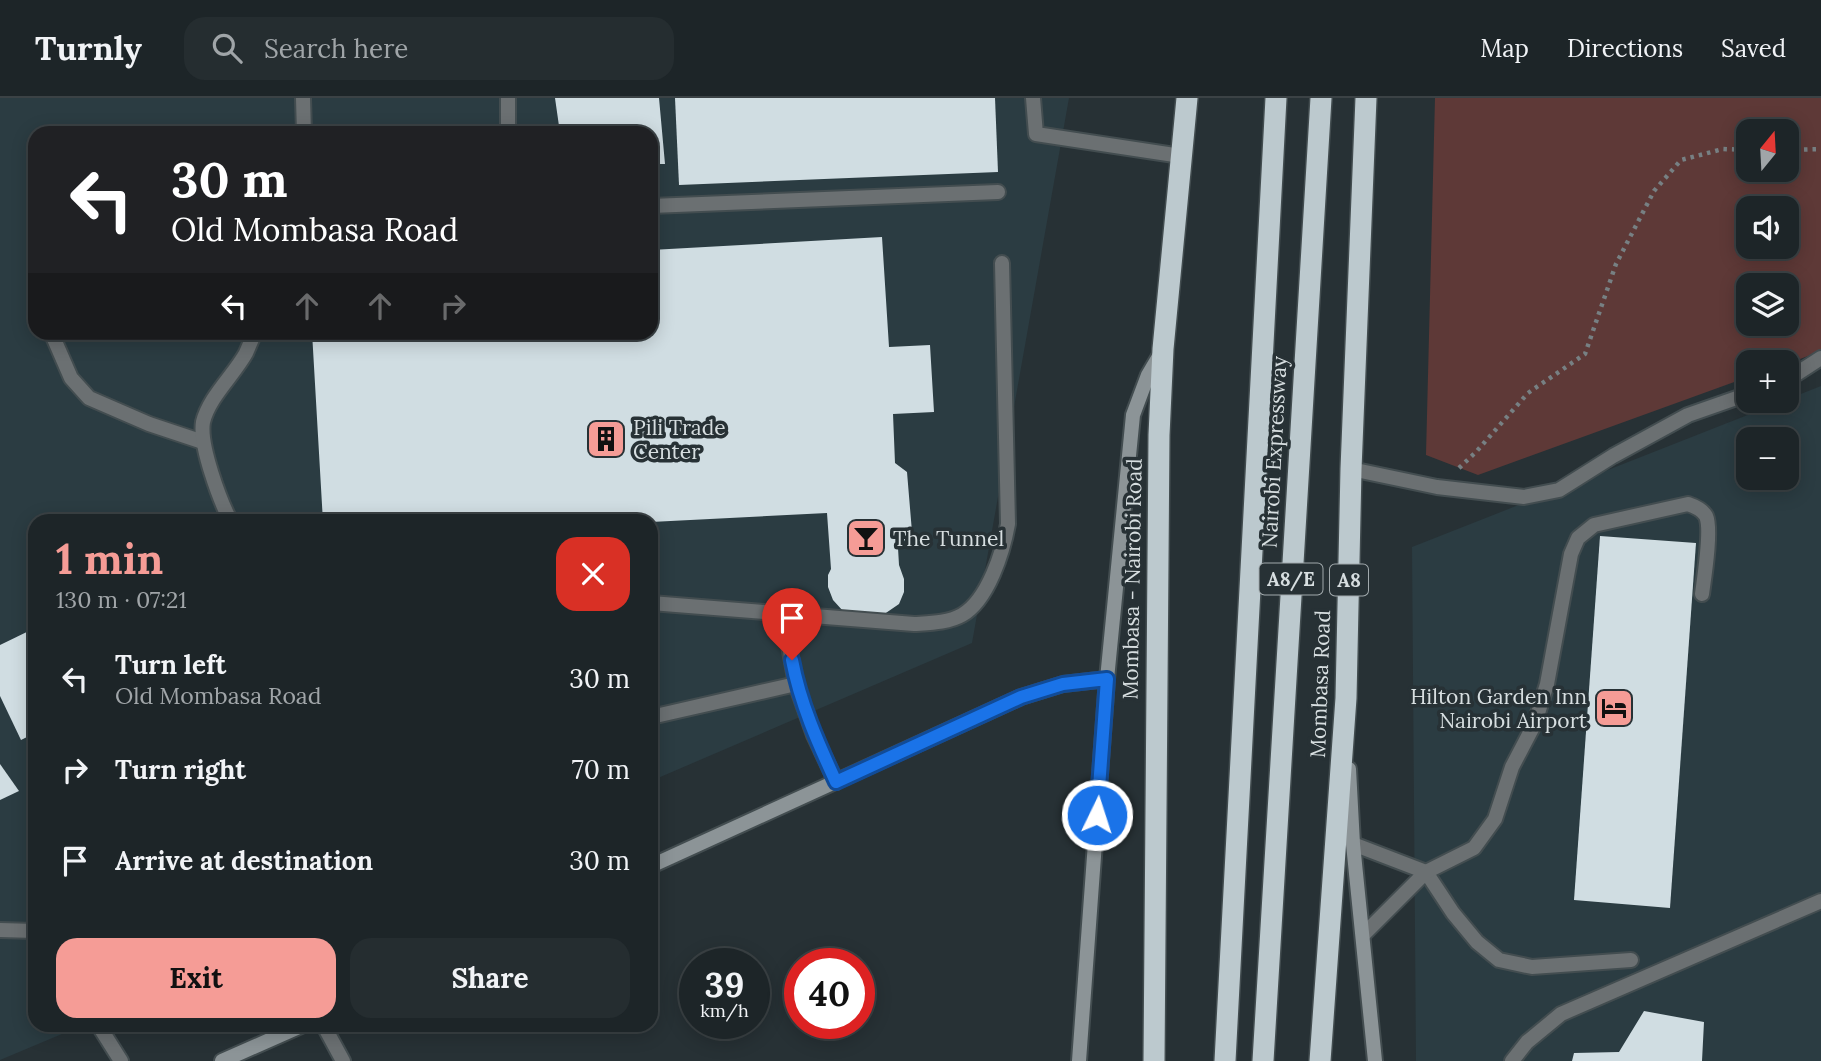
<!DOCTYPE html>
<html lang="en">
<head>
<meta charset="utf-8">
<style>
  :root { --surface:#1d2528; --page:#252d30; --text:#f1f3f6; --muted:#a0a5a8; --line:#3b4245; --accent:#f59c96 }
  body { margin:0; font-family:Lora,serif; background:var(--page); color:var(--text); height:100vh; display:flex; flex-direction:column; font-size:26px; white-space:nowrap }
  * { box-sizing:border-box; margin:0 }
  p { font-size:23px; color:var(--muted) }
  .icon { flex:none; width:38px; height:38px; fill:none; stroke:currentColor; stroke-width:2; stroke-linecap:round; stroke-linejoin:round }
  .map { position:relative; flex:1; overflow:hidden }
  .panel { position:absolute; left:28px; top:416px; width:630px; height:518px; display:flex; flex-direction:column; background:var(--surface); border-radius:21px; box-shadow:0 4px 18px #0003,0 0 0 2px var(--line) }
  .panel>* { flex:none }
  .banner { position:absolute; left:28px; top:28px; width:630px; height:214px; border-radius:21px; box-shadow:0 4px 18px #0003,0 0 0 2px var(--line); background:#202124; color:#fff; overflow:hidden }
  .needle { width:46px; rotate:18deg }
  .buttons { position:absolute; left:1736px; top:21px; display:grid; gap:14px }
  .buttons a { display:grid; place-items:center; width:63px; height:63px; border-radius:14px; background:var(--surface); box-shadow:0 4px 18px #0003,0 0 0 2px var(--line); font-size:35px }
  .speed { position:absolute; left:679px; top:850px; display:flex; gap:14px; font-size:35px; font-weight:700; text-align:center }
  .speed>* { display:grid; place-content:center; width:91px; height:91px; border-radius:50%; background:var(--surface); box-shadow:0 4px 18px #0003,0 0 0 2px var(--line); line-height:1 }
  .speed small { font-size:18px; font-weight:400 }
  .speed .limit { border:10px solid #d22; background:#fff; color:#111 }
  .pin { position:absolute; display:grid; place-items:center; width:60px; height:60px; color:#fff; margin:-72px -30px; border-radius:50% 50% 50% 0; rotate:-45deg; box-shadow:0 0 7px #0007 }
  .pin .icon { rotate:45deg }
  .me { position:absolute; width:77px; margin:-38px; rotate:4deg; stroke-linejoin:round; filter:drop-shadow(0 0 5px #0008) }
  .turn { display:flex; align-items:center; gap:24px; height:147px; padding:0 28px; font-size:32px }
  .turn .icon { width:91px; height:91px; stroke-width:2.5 }
  .turn b { display:block; font-size:49px; line-height:60px }
  .lanes { display:flex; align-items:center; height:66px; padding:0 28px; background:#0003; justify-content:center; gap:35px; direction:ltr }
  .lanes .off { opacity:.35 }
  .round { display:grid; place-items:center; flex:none; width:74px; height:74px; border-radius:21px; background:var(--page) }
  .overview { display:flex; align-items:center; justify-content:space-between; height:119px; padding:0 28px }
  h1 { font-size:42px; font-weight:700; line-height:52px; color:var(--accent) }
  .action { display:flex; gap:14px; margin-top:auto; padding:14px 28px }
  .action a { flex:1; height:80px; border-radius:21px; background:var(--accent); color:#111; font-size:28px; font-weight:700; line-height:80px; text-align:center }
  .action a+a { background:var(--page); color:var(--text) }
  ul { padding:0; list-style:none }
  li { display:flex; align-items:center; gap:21px; height:91px; padding:0 28px }
  li div { flex:1 }
  li b { display:block; font-size:26px }
  li em { font-style:normal }
  header { display:flex; align-items:center; gap:42px; box-sizing:border-box; height:98px; padding:0 35px; background:var(--surface); border-bottom:2px solid var(--line) }
  header strong { font-size:33px }
  nav { display:flex; gap:38px; margin-inline-start:auto; font-size:24px }
  .search { width:490px; height:63px; background:var(--page); display:flex; align-items:center; gap:18px; box-sizing:border-box; padding:0 24px; border-radius:21px; color:var(--muted); font-size:26px }
  .map>svg:first-child { display:block }
  .built { fill:#2b3c42; fill-rule:evenodd }
  .green { fill:#5e3937; fill-rule:evenodd }
  .building { fill:#d0dde2 }
  .lines { fill:none; stroke-linecap:round; stroke-linejoin:round }
  .lane-casing { stroke:#434d50; stroke-width:18 }
  .secondary-casing { stroke:#434d50; stroke-width:18 }
  .highway-casing { stroke:#434d50; stroke-width:24 }
  .path { stroke:#778083; stroke-width:4.5; stroke-dasharray:3.5 5; stroke-linecap:butt }
  .lane { stroke:#6b7072; stroke-width:14 }
  .secondary { stroke:#8c9497; stroke-width:14 }
  .highway { stroke:#bcc9ce; stroke-width:21 }
  .route-casing { stroke:#114b97; stroke-width:18 }
  .route { stroke:#1a73e8; stroke-width:12 }
  .labels { text-anchor:middle; dominant-baseline:central; stroke-width:7; stroke-linejoin:round; paint-order:stroke }
  .shield { fill:#273135; stroke:#a2aaad; stroke-width:2 }
  .shield-label { font-size:19px; font-weight:bold; fill:#d7dee0 }
  .poi-label { font-size:21px; fill:#d7dee0; stroke:#273135; text-anchor:start }
  .street-label { font-size:21px; fill:#d7dee0; stroke:#273135 }
</style>
</head>
<body>
<header>
<strong>Turnly</strong>
<div class="search"><svg class="icon" aria-label="search" viewBox="0 0 24 24"><circle cx="10" cy="10" r="6"/><path d="M15 15l6 6"/></svg>Search here</div>
<nav><a>Map</a><a>Directions</a><a>Saved</a></nav>
</header>
<div class="map">
<svg width="1821" height="963" viewBox="0 0 1821 963">
  <rect width="100%" height="100%" fill="#273135"/>
  <g class="built">
    <path d="M0 0H1069L972 545 651 683V424H35V928H81L0 962ZM35 35H651V234H35Z"/>
    <path d="M1821 288V963H1416L1412 449ZM1748 341H1787V380H1748Z"/>
  </g>
  <path class="green" d="M1435 0H1821V253L1787 266 1748 264V279L1478 377 1426 357ZM1748 33H1787V72H1748ZM1748 110H1787V149H1748ZM1748 187H1787V226H1748Z"/>
  <g class="building">
    <path d="M555 0H659L665 66H651V35H560Z"/>
    <path d="M675 0H995L998 74 679 87Z"/>
    <path d="M882 139 889 249 930 247 934 314 893 316 895 365 907 374 912 434 898 450 899 467 904 481V494L899 506 880 519H854L843 513 833 502 828 489V477L831 471 827 415 651 424H323L312 234H651V152Z"/>
    <path d="M1600 438 1696 445 1670 810 1574 802Z"/>
    <path d="M35 530V635L21 642 0 598V547Z"/>
    <path d="M0 666 19 693 0 702Z"/>
    <path d="M1644 913 1704 924 1702 963H1572L1574 955 1619 954Z"/>
  </g>
  <g class="lines">
    <defs>
      <g id="lane">
        <path d="M303 0 304 35"/>
        <path d="M508 0V35"/>
        <path d="M1033 0 1036 36 1181 58"/>
        <path d="M651 108 998 94"/>
        <path d="M51 234 71 280 89 300 149 326 203 344"/>
        <path d="M1787 282 1821 260"/>
        <path d="M1351 371 1437 389 1524 399 1559 392 1613 358 1688 317 1748 296"/>
        <path d="M231 424C220 403 199 347 203 324 209 299 234 277 246 255 249 248 252 241 255 234"/>
        <path d="M651 505 914 526C929 525 948 525 962 517 988 502 1003 454 1008 426L1002 165"/>
        <path d="M783 515 796 586 814 637 836 684"/>
        <path d="M651 619 796 586"/>
        <path d="M1353 746 1426 774 1453 815 1477 844 1499 862 1532 869 1631 862"/>
        <path d="M0 832 35 833"/>
        <path d="M1363 837 1426 774 1474 750 1495 721 1512 669 1535 625 1547 586 1571 456 1578 440 1594 427 1688 406C1694 408 1702 411 1706 418 1712 431 1704 481 1702 496"/>
        <path d="M99 928 121 963"/>
        <path d="M324 928 343 963"/>
        <path d="M1512 963 1527 944 1561 916 1821 803"/>
      </g>
      <g id="secondary">
        <path d="M1349 671 1353 746 1375 963"/>
        <path d="M651 768 1021 599 1063 586 1107 581"/>
        <path d="M222 963 301 928"/>
        <path d="M1079 963 1107 581 1133 317 1148 277 1161 255"/>
      </g>
      <g id="highway">
        <path d="M1154 963 1159 337 1163 251 1187 0"/>
        <path d="M1225 963 1276 0"/>
        <path d="M1263 963 1321 0"/>
        <path d="M1320 963 1346 600 1351 371 1366 0"/>
      </g>
    </defs>
    <use href="#lane" class="lane-casing"/>
    <use href="#secondary" class="secondary-casing"/>
    <use href="#highway" class="highway-casing"/>
    <g class="path">
      <path d="M1787 52 1821 51"/>
      <path d="M1459 370 1476 354 1528 295 1585 256 1616 166 1654 93 1681 62 1723 51 1748 52"/>
    </g>
    <use href="#lane" class="lane"/>
    <use href="#secondary" class="secondary"/>
    <use href="#highway" class="highway"/>
  </g>
  <g class="lines">
    <defs>
      <path id="route" d="M792 562C800 605 818 645 836 684L1021 599 1063 586 1107 581 1097 717"/>
    </defs>
    <use href="#route" class="route-casing"/>
    <use href="#route" class="route"/>
  </g>
  <defs>
    <symbol id="building-square" viewBox="-11 -11 22 22"><rect x="-9" y="-9" width="18" height="18" rx="4" fill="#f59c96" stroke="#273135"/><path d="M-4-6H4V6H1V3H-1V6H-4ZM-2.5-4.3h1.7v1.8h-1.7ZM.8-4.3h1.7v1.8H.8ZM-2.5-1h1.7V.8h-1.7ZM.8-1h1.7V.8H.8Z" fill="#111"/></symbol>
    <symbol id="bar-square" viewBox="-11 -11 22 22"><rect x="-9" y="-9" width="18" height="18" rx="4" fill="#f59c96" stroke="#273135"/><path d="M-6-5H6L.8 .8V4.5H3.5V6h-7V4.5H-.8V.8Z" fill="#111"/></symbol>
    <symbol id="hotel-square" viewBox="-11 -11 22 22"><rect x="-9" y="-9" width="18" height="18" rx="4" fill="#f59c96" stroke="#273135"/><path d="M-6-4.5h1.5V1H6V5H4.5V3h-9V5H-6ZM-4 0a1.8 1.8 0 1 1 3.6 0ZM.5 0V-2.5h3Q6-2.5 6 0Z" fill="#111"/></symbol>
  </defs>
  <g fill-rule="evenodd">
    <use href="#building-square" x="584" y="319" width="44" height="44"/>
    <use href="#bar-square" x="844" y="418" width="44" height="44"/>
    <use href="#hotel-square" x="1592" y="588" width="44" height="44"/>
  </g>
  <g class="labels">
    <g class="shield">
      <rect x="1259.5" y="465.5" width="63" height="31" rx="5"/>
      <rect x="1330" y="466.5" width="38" height="31" rx="5"/>
    </g>
    <g class="shield-label">
      <text x="1291" y="481">A8/E</text>
      <text x="1349" y="482">A8</text>
    </g>
    <g class="poi-label">
      <text x="633" y="329">Pili Trade<tspan x="633" dy="24">Center</tspan></text>
      <text x="893" y="440">The Tunnel</text>
      <text x="1587" y="598" text-anchor="end">Hilton Garden Inn<tspan x="1587" dy="24">Nairobi Airport</tspan></text>
    </g>
    <g class="street-label">
      <text transform="translate(1274 354) rotate(-87)">Nairobi Expressway</text>
      <text transform="translate(1132 481) rotate(-89)">Mombasa - Nairobi Road</text>
      <text transform="translate(1320 586) rotate(-88)">Mombasa Road</text>
    </g>
  </g>
</svg>
<div class="buttons">
<a><svg class="needle" viewBox="-14 -14 28 28"><path d="M0-13l5 13h-10z" fill="#e53935"/><path d="M0 13l5-13h-10z" fill="#a0a5a8"/></svg></a>
<a><svg class="icon" aria-label="sound" viewBox="0 0 24 24"><path d="M4 9h4l5-4v14l-5-4H4zM17 9q2 3 0 6"/></svg></a>
<a><svg class="icon" aria-label="layers" viewBox="0 0 24 24"><path d="M12 4l9 5-9 5-9-5zM3 14l9 5 9-5"/></svg></a>
<a>+</a>
<a>−</a>
</div>
<div class="speed"><div>39<small>km/h</small></div><div class="limit">40</div></div>
<div class="pin" style="left:792px;top:562px;background:#d93025"><svg class="icon" aria-label="arrive" viewBox="0 0 24 24"><path d="M6 21V4h12l-3 4 3 4H6"/></svg></div>
<svg class="me" style="left:1097px;top:717px" viewBox="-20 -20 40 40"><circle r="17" fill="#1a73e8" stroke="#fff" stroke-width="3"/><path d="M0-11L8 9 0 5-8 9z" fill="#fff"/></svg>
<div class="banner">
<div class="turn"><svg class="icon" aria-label="left" viewBox="0 0 24 24"><path d="M17 20v-9H6M10 6l-5 5 5 5"/></svg><div><b>30 m</b>Old Mombasa Road</div></div>
<div class="lanes"><svg class="icon" aria-label="left" viewBox="0 0 24 24"><path d="M17 20v-9H6M10 6l-5 5 5 5"/></svg><svg class="icon off" aria-label="ahead" viewBox="0 0 24 24"><path d="M12 20V5M6 11l6-6 6 6"/></svg><svg class="icon off" aria-label="ahead" viewBox="0 0 24 24"><path d="M12 20V5M6 11l6-6 6 6"/></svg><svg class="icon off" aria-label="right" viewBox="0 0 24 24"><path d="M7 20v-9h11M14 6l5 5-5 5"/></svg></div>
</div>
<section class="panel">
<div class="overview"><div><h1>1 min</h1><p>130 m · 07:21</p></div><a class="round" style="background:#d93025;color:#fff"><svg class="icon" aria-label="close" viewBox="0 0 24 24"><path d="M6 6l12 12M18 6L6 18"/></svg></a></div>
<ul>
<li><svg class="icon" aria-label="left" viewBox="0 0 24 24"><path d="M17 20v-9H6M10 6l-5 5 5 5"/></svg><div><b>Turn left</b><p>Old Mombasa Road</p></div><em>30 m</em></li>
<li><svg class="icon" aria-label="right" viewBox="0 0 24 24"><path d="M7 20v-9h11M14 6l5 5-5 5"/></svg><div><b>Turn right</b></div><em>70 m</em></li>
<li><svg class="icon" aria-label="arrive" viewBox="0 0 24 24"><path d="M6 21V4h12l-3 4 3 4H6"/></svg><div><b>Arrive at destination</b></div><em>30 m</em></li>
</ul>
<div class="action"><a>Exit</a><a>Share</a></div>
</section>
</div>
</body>
</html>
